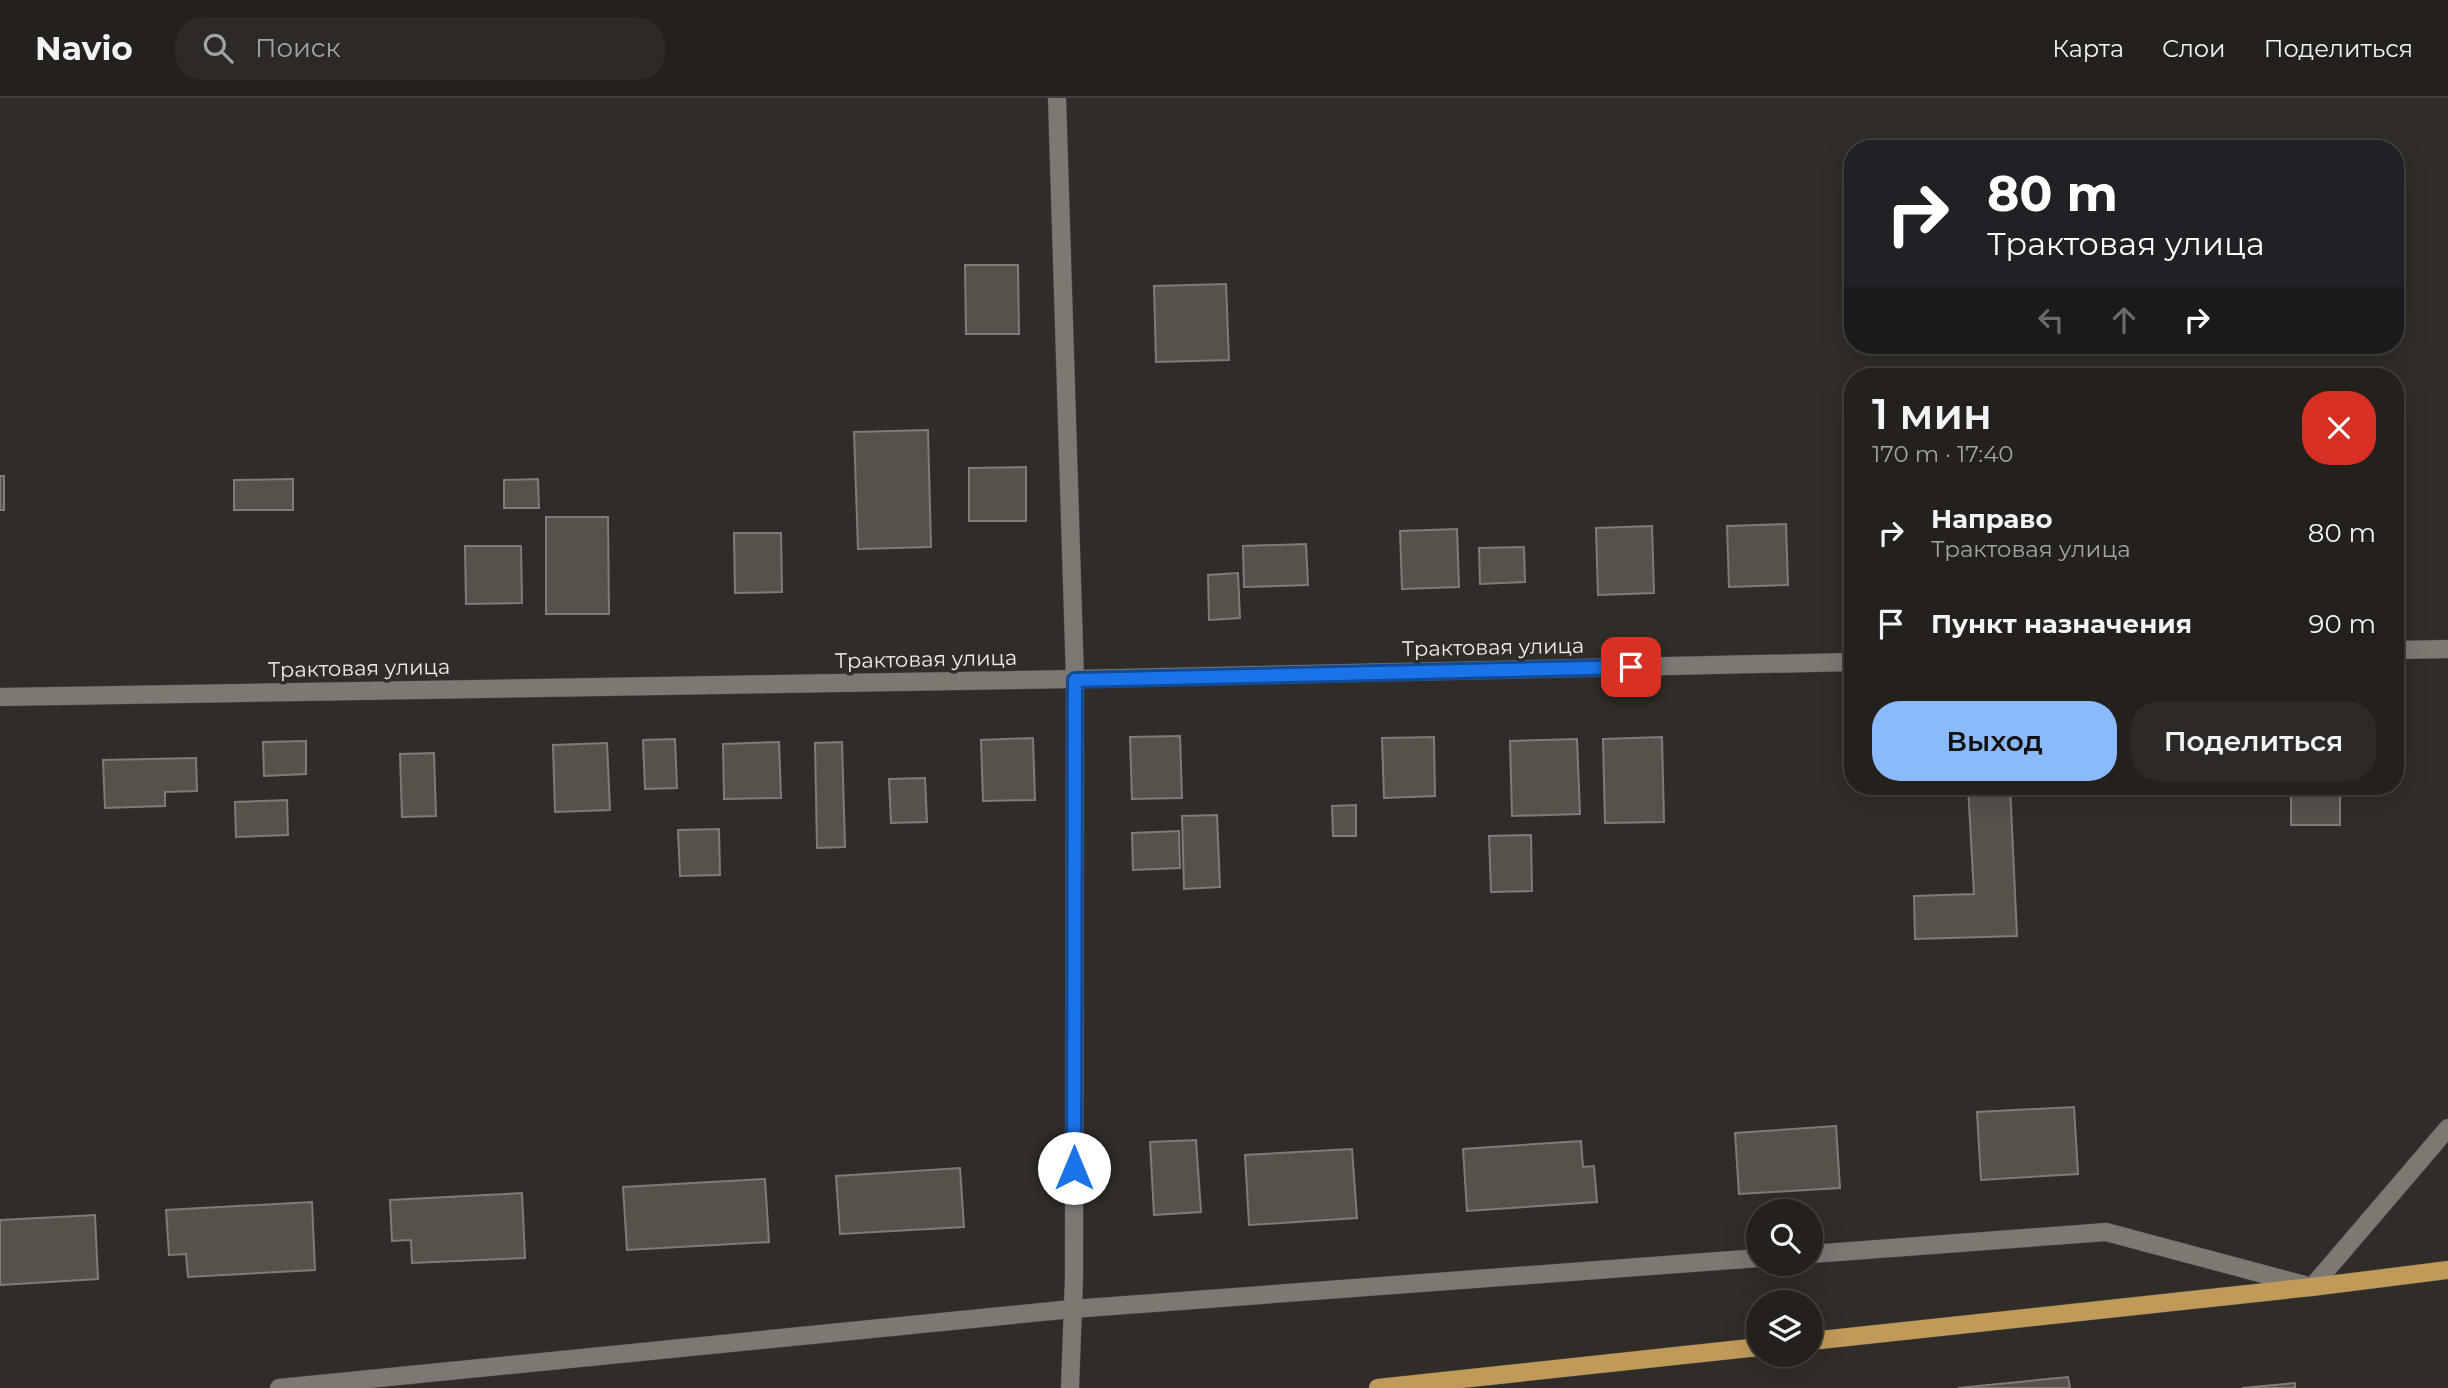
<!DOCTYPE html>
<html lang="ru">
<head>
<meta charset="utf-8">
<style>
  :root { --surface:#24211d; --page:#2c2926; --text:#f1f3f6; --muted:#a3a3a4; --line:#413e3b; --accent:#8bbafc }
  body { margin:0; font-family:Montserrat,sans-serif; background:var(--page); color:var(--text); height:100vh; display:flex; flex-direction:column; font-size:26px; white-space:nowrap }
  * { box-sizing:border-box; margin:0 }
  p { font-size:23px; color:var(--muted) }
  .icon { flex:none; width:38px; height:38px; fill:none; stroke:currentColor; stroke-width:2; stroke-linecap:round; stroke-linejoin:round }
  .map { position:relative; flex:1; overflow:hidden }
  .panel { position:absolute; left:1844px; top:270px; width:560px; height:427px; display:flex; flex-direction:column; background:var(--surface); border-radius:28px; box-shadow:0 7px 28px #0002,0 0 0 2px var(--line) }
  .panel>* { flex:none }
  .top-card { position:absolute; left:1844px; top:42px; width:560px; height:214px; border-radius:28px; box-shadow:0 7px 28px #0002,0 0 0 2px var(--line); background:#202124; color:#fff; overflow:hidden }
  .tools { position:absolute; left:1746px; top:1101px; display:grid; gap:14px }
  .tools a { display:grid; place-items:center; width:77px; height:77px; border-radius:50%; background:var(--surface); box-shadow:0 7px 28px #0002,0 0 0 2px var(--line); font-size:35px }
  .pin { position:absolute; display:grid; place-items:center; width:60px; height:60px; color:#fff; margin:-30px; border-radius:14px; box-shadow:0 4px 10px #0006 }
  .me { position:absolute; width:77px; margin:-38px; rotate:0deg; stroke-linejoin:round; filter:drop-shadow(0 0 5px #0008) }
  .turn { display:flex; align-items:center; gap:24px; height:147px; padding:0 28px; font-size:32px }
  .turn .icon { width:91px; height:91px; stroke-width:2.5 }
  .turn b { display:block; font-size:49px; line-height:60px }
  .lanes { display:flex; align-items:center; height:66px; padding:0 28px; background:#0003; justify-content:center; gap:35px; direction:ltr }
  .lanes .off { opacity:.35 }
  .round { display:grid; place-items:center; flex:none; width:74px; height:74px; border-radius:28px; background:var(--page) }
  .summary { display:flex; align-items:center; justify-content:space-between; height:119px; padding:0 28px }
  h1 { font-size:42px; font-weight:600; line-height:52px }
  .primary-button { display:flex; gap:14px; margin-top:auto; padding:14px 28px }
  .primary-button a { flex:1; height:80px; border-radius:28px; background:var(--accent); color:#111; font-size:28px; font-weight:600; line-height:80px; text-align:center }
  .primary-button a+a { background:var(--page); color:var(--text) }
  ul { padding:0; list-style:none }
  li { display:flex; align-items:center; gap:21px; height:91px; padding:0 28px }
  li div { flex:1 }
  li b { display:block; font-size:26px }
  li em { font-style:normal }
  header { display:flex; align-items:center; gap:42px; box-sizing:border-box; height:98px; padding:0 35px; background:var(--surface); border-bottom:2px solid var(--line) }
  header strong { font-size:33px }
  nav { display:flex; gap:38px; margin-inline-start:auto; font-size:24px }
  .search { width:490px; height:63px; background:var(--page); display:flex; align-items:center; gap:18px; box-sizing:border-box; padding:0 24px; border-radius:28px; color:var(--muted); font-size:26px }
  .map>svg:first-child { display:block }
  .building { fill:#55514b; stroke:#7f7b75; stroke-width:2 }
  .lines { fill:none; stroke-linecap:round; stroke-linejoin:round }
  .minor-casing { stroke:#4b4944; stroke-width:19 }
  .major-casing { stroke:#4b4944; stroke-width:19 }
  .minor { stroke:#7c7872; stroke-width:18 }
  .major { stroke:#c09a59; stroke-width:18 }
  .route-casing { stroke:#114b97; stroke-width:18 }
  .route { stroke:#1a73e8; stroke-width:12 }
  .labels { text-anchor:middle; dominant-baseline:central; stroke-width:7; stroke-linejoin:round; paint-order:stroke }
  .street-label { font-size:21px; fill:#eeece9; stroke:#302c27 }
</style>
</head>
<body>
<header>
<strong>Navio</strong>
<div class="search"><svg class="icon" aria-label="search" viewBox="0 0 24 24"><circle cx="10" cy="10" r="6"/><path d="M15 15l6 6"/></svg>Поиск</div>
<nav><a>Карта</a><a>Слои</a><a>Поделиться</a></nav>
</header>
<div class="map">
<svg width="2448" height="1290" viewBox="0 0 2448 1290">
  <rect width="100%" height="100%" fill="#302c27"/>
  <g class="building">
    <path d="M965 167H1018L1019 236H966Z"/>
    <path d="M1226 186 1229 262 1156 264 1154 188Z"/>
    <path d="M928 332 931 449 858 451 854 334Z"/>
    <path d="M1026 369V423H969V370Z"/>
    <rect x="0" y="378" width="4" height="34"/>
    <path d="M293 381V412H234V382Z"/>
    <path d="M538 381 539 410H504V382Z"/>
    <path d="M546 419H608L609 516H546Z"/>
    <path d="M1786 426 1788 487 1729 489 1727 428Z"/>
    <path d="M1652 428 1654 495 1598 497 1596 430Z"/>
    <path d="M1457 431 1459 489 1402 491 1400 433Z"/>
    <path d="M734 435H781L782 494 735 495Z"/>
    <path d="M1306 446 1308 487 1244 489 1243 448Z"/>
    <path d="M465 448H521L522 505 466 506Z"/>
    <path d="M1524 449 1525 484 1480 486 1479 450Z"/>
    <path d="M1238 475 1240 520 1209 522 1208 477Z"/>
    <path d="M1180 638 1182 700 1132 701 1130 639Z"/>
    <path d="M1434 639 1435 698 1384 700 1382 640Z"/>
    <path d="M1662 639 1664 724 1605 725 1603 641Z"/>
    <path d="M1033 640 1035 702 983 703 981 642Z"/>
    <path d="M675 641 677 690 645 691 643 642Z"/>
    <path d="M1577 641 1580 716 1512 718 1510 643Z"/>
    <path d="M306 643V676L264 678 263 644Z"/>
    <path d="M779 644 781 700 724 701 723 646Z"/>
    <path d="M842 644 845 749 817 750 815 645Z"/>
    <path d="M607 645 610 712 555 714 553 647Z"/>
    <path d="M434 655 436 718 402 719 400 656Z"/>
    <path d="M196 660 197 693 165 694V708L105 710 103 662Z"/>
    <path d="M925 680 927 724 891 725 889 681Z"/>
    <path d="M1968 688H2010L2017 838 1915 841 1914 798 1974 796Z"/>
    <path d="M2051 688H2099L2051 690Z"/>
    <rect x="2291" y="688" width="49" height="39"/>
    <path d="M287 702 288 737 236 739 235 704Z"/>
    <path d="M1356 707V738H1333L1332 708Z"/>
    <path d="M1217 717 1220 789 1184 791 1182 718Z"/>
    <path d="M719 731 720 777 680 778 678 732Z"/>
    <path d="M1179 733 1180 770 1133 772 1132 735Z"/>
    <path d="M1531 737 1532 793 1491 794 1489 738Z"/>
    <path d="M2074 1009 2078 1076 1981 1082 1977 1014Z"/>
    <path d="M1836 1028 1840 1090 1739 1096 1735 1035Z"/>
    <path d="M1196 1042 1201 1114 1154 1117 1150 1044Z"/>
    <path d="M1581 1043 1583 1069 1594 1068 1597 1104 1467 1113 1463 1051Z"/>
    <path d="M1352 1051 1357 1120 1249 1127 1245 1057Z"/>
    <path d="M960 1070 964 1129 840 1136 836 1078Z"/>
    <path d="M765 1081 769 1144 627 1152 623 1089Z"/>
    <path d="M522 1095 525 1160 412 1165 411 1142 392 1143 390 1102Z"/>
    <path d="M312 1104 315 1172 188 1179 186 1156 169 1157 166 1112Z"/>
    <path d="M95 1117 98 1181 0 1187V1122Z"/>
    <path d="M2068 1279 2070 1290H1958Z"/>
    <path d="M2295 1285V1290H2242Z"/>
  </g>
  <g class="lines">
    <defs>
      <g id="minor">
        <path d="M1057 0 1075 581 1074 1179 1070 1290"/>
        <path d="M2396 552 2448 551"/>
        <path d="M0 599 1075 581 1853 564"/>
        <path d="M1811 1156 2106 1134 2312 1189 2448 1030"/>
        <path d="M279 1290 1072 1211 1759 1160"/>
      </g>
      <g id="major">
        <path d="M1811 1243 2312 1189 2448 1172"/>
        <path d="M1378 1290 1759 1249"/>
      </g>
    </defs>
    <use href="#minor" class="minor-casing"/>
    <use href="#major" class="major-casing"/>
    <use href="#minor" class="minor"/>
    <use href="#major" class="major"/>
  </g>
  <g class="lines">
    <defs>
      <path id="route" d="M1074 1070 1075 582 1631 569"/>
    </defs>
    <use href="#route" class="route-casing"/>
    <use href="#route" class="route"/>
  </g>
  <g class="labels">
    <g class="street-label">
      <text transform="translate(1493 549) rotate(-1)">Трактовая улица</text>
      <text transform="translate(926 561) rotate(-1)">Трактовая улица</text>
      <text transform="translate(359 570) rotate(-1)">Трактовая улица</text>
    </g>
  </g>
</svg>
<div class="tools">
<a><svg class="icon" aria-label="search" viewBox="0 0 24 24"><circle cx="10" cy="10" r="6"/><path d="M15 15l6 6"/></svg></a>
<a><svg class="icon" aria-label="layers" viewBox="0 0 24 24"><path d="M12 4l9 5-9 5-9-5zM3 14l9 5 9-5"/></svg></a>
</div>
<div class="pin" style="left:1631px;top:569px;background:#d93025"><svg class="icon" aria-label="arrive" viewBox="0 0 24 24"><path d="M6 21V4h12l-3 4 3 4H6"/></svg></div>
<svg class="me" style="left:1074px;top:1070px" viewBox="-20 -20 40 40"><circle r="19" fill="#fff"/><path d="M0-13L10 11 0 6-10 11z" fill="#1a73e8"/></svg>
<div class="top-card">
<div class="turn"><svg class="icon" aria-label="right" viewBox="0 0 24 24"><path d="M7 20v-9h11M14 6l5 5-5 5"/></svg><div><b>80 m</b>Трактовая улица</div></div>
<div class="lanes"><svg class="icon off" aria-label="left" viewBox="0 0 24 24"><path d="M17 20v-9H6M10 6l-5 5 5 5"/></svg><svg class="icon off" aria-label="ahead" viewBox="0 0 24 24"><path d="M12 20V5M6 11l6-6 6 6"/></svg><svg class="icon" aria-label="right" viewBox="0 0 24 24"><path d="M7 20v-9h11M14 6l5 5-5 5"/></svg></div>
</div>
<section class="panel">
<div class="summary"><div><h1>1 мин</h1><p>170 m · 17:40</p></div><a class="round" style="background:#d93025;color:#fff"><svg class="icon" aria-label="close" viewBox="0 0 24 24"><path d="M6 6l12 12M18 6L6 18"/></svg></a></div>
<ul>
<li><svg class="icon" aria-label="right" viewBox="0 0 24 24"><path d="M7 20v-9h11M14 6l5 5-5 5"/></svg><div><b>Направо</b><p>Трактовая улица</p></div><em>80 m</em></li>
<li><svg class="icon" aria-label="arrive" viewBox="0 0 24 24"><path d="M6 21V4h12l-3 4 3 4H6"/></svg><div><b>Пункт назначения</b></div><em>90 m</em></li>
</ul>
<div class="primary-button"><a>Выход</a><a>Поделиться</a></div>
</section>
</div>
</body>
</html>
